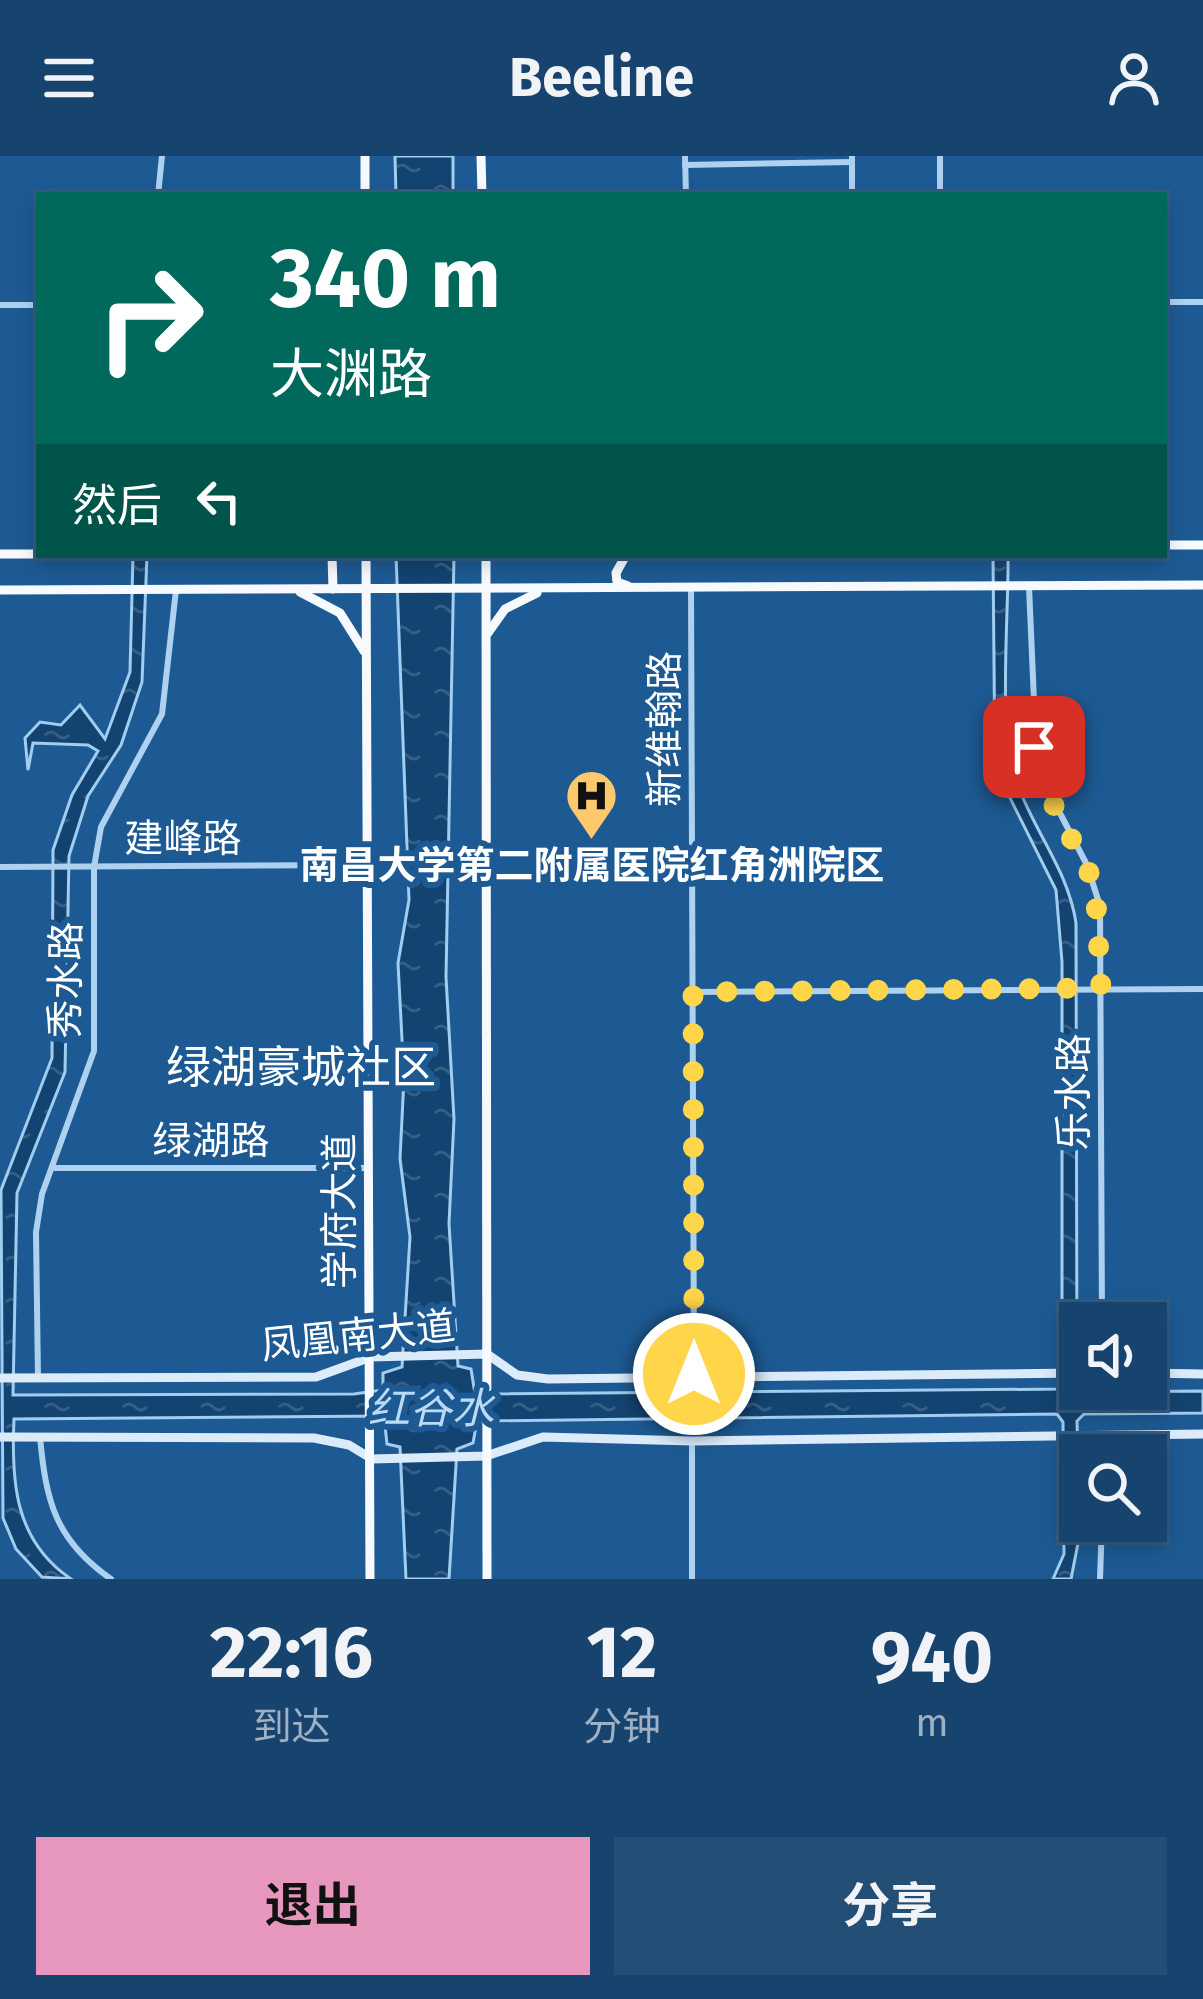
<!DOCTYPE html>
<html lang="zh">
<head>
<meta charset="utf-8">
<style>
  :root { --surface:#16446e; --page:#234e76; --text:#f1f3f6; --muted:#9eb0c2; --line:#355c81; --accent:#e797bd }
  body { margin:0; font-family:"Fira Sans","Noto Sans SC",sans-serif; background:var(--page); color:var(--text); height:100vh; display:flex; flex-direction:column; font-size:45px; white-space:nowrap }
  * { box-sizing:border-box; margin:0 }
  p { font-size:39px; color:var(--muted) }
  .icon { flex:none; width:66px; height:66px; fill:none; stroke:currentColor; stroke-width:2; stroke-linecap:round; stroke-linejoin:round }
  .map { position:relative; height:1423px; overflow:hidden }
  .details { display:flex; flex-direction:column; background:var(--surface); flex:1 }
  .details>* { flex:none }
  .top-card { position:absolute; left:36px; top:36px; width:1131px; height:366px; border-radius:0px; box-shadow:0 6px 18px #0003,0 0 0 3px var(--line); background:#00695c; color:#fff; overflow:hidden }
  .fabs { position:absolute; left:1059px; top:1146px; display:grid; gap:24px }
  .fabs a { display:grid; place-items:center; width:108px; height:108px; border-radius:0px; background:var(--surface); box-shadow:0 6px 18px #0003,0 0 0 3px var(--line); font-size:60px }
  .pin { position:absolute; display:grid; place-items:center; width:102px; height:102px; color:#fff; margin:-51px; border-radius:24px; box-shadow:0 6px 18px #0006 }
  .me { position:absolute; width:132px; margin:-66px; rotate:0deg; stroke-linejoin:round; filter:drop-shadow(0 0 9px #0008) }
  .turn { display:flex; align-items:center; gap:42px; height:252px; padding:0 36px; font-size:54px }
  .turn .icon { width:156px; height:156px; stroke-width:2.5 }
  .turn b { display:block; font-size:84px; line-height:102px }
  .then { display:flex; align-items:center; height:114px; padding:0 36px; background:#0003; gap:24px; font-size:45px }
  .eta { display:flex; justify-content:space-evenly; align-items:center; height:204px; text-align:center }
  .eta b { font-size:72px; font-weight:700; line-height:84px }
  .cta { display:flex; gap:24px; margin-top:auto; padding:24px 36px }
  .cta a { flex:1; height:138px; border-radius:0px; background:var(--accent); color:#111; font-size:48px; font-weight:700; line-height:138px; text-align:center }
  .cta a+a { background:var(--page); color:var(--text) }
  header { display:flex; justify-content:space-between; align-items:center; height:156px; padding:0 36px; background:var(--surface); font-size:54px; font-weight:700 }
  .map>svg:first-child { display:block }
  .water { fill:url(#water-ripples); stroke:#a1cdf0; stroke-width:3 }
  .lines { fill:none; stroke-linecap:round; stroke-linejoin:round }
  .street { stroke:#aed1ef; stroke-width:6 }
  .secondary { stroke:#dbebfa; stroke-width:9 }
  .primary { stroke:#f6faff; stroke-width:9 }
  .route { stroke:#ffd54a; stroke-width:21; stroke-dasharray:0 37.8 }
  .labels { text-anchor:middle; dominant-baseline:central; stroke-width:12; stroke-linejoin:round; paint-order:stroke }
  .street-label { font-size:39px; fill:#fff; stroke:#1d5a93 }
  .poi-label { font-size:39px; font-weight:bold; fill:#fff; stroke:#1d5a93 }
  .water-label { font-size:42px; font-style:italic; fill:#badaf5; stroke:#1d5a93 }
  .quarter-label { font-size:45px; fill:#fff; stroke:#1d5a93 }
</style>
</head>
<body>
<header><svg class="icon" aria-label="menu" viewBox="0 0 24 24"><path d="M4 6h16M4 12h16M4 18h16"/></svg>Beeline<svg class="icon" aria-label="person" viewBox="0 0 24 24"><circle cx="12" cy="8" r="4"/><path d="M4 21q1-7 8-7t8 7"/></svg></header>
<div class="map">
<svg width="1203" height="1423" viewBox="0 0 1203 1423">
  <defs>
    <pattern id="water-ripples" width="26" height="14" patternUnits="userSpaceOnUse" patternTransform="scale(3)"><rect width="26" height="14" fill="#134371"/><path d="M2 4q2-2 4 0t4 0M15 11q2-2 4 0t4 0" fill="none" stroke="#365f86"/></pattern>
  </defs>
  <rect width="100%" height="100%" fill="#1d5a93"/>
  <g class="water">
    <path d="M395 0H453V39H396Z"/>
    <path d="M133 399H147L142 526 121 589 88 640 69 700 65 916 17 1037 13 1239 354 1238 383 1234V1217L402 1211 410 1081 400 1003 404 922 398 807 409 744 396 399H454L446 821 454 963 449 1068 458 1210 471 1213 475 1238 1062 1233V806L1056 734 995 612 993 399H1008C1009 459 998 568 1015 622 1032 673 1068 713 1076 767L1077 1230 1083 1236 1203 1235V1257L1084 1258 1077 1265 1080 1377 1071 1423H1053L1064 1398 1063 1266 1057 1258 477 1265 473 1287 457 1293 449 1423H406L400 1291 387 1288 384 1260 14 1263C11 1327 15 1385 71 1423L42 1421 16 1393 3 1362 1 1034 52 902 53 694 72 639 98 595 88 589 33 587 28 614 25 582 40 566 61 569 80 549 105 583 130 516Z"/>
  </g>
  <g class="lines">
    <g class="street">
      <path d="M685 0 686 39"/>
      <path d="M852 0V39"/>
      <path d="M940 0V39"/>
      <path d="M685 9 852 6"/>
      <path d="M158 39 162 0"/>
      <path d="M1164 146H1203"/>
      <path d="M0 149H39"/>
      <path d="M1029 431 1037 613 1087 709 1100 750 1102 1167"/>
      <path d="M691 432 694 1218"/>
      <path d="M0 711 368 709"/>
      <path d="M693 836 1203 833"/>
      <path d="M53 1012H367"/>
      <path d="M38 1223 36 1076 42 1038 94 895V711L101 671 162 558 176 434"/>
      <path d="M40 1281C46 1345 55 1384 111 1423"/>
      <path d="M1104 1299V1279"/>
      <path d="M692 1423V1285"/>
      <path d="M1100 1423 1102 1365"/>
    </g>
    <g class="secondary">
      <path d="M1146 1217 1203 1218"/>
      <path d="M0 1222 316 1221 371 1201 487 1198 517 1219 548 1223 1080 1217"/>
      <path d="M0 1281 314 1282 349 1289 372 1303 486 1300 543 1281 692 1285 1203 1278"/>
    </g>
    <g class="primary">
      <path d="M481 0 482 39"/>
      <path d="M365 39V0"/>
      <path d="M1164 389H1203"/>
      <path d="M0 398H39"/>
      <path d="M332 399 333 433"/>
      <path d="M366 399 370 1423"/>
      <path d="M486 399 487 1423"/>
      <path d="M626 399 616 417 617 426 628 430"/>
      <path d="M0 434 1203 429"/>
      <path d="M300 436 340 457 364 495"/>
      <path d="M488 477 505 453 537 437"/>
    </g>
  </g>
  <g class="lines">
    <path class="route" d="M694 1218 693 836 1101 832 1095 728 1045 632 1034 591"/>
  </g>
  <defs>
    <symbol id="hospital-pin" viewBox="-11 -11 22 30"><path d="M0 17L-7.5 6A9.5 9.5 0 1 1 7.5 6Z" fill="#fec86d" stroke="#1d5a93"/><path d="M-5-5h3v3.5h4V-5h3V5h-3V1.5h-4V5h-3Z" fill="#111"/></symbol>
  </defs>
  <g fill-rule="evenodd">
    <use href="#hospital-pin" x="562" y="610" width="59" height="81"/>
  </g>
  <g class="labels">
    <g class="street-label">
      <text transform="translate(665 573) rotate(-90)">新维翰路</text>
      <text x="183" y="683">建峰路</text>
      <text transform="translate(66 824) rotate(-89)">秀水路</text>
      <text transform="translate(1074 936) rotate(-90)">乐水路</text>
      <text x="211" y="985">绿湖路</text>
      <text transform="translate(340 1055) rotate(-90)">学府大道</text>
      <text transform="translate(358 1180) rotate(-6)">凤凰南大道</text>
    </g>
    <g class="poi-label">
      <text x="592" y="710">南昌大学第二附属医院红角洲院区</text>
    </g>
    <g class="water-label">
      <text x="431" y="1253">红谷水</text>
    </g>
    <g class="quarter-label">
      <text x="301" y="912">绿湖豪城社区</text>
    </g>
  </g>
</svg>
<div class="fabs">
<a><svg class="icon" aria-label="sound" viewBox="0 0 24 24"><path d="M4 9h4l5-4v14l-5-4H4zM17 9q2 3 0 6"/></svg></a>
<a><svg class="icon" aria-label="search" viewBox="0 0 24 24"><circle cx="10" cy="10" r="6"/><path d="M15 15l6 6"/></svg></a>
</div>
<div class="pin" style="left:1034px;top:591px;background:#d93025"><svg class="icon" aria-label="arrive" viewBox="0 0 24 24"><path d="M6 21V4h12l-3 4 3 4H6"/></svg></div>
<svg class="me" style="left:694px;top:1218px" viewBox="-20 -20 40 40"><circle r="17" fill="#ffd54a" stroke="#fff" stroke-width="3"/><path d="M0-11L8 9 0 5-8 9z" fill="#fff"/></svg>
<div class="top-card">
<div class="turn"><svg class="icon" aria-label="right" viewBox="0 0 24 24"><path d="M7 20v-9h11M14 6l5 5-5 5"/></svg><div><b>340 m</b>大渊路</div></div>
<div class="then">然后<svg class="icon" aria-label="left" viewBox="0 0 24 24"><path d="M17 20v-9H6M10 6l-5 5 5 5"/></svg></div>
</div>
</div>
<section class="details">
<div class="eta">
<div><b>22:16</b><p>到达</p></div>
<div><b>12</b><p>分钟</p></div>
<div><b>940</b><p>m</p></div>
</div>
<div class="cta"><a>退出</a><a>分享</a></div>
</section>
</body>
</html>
